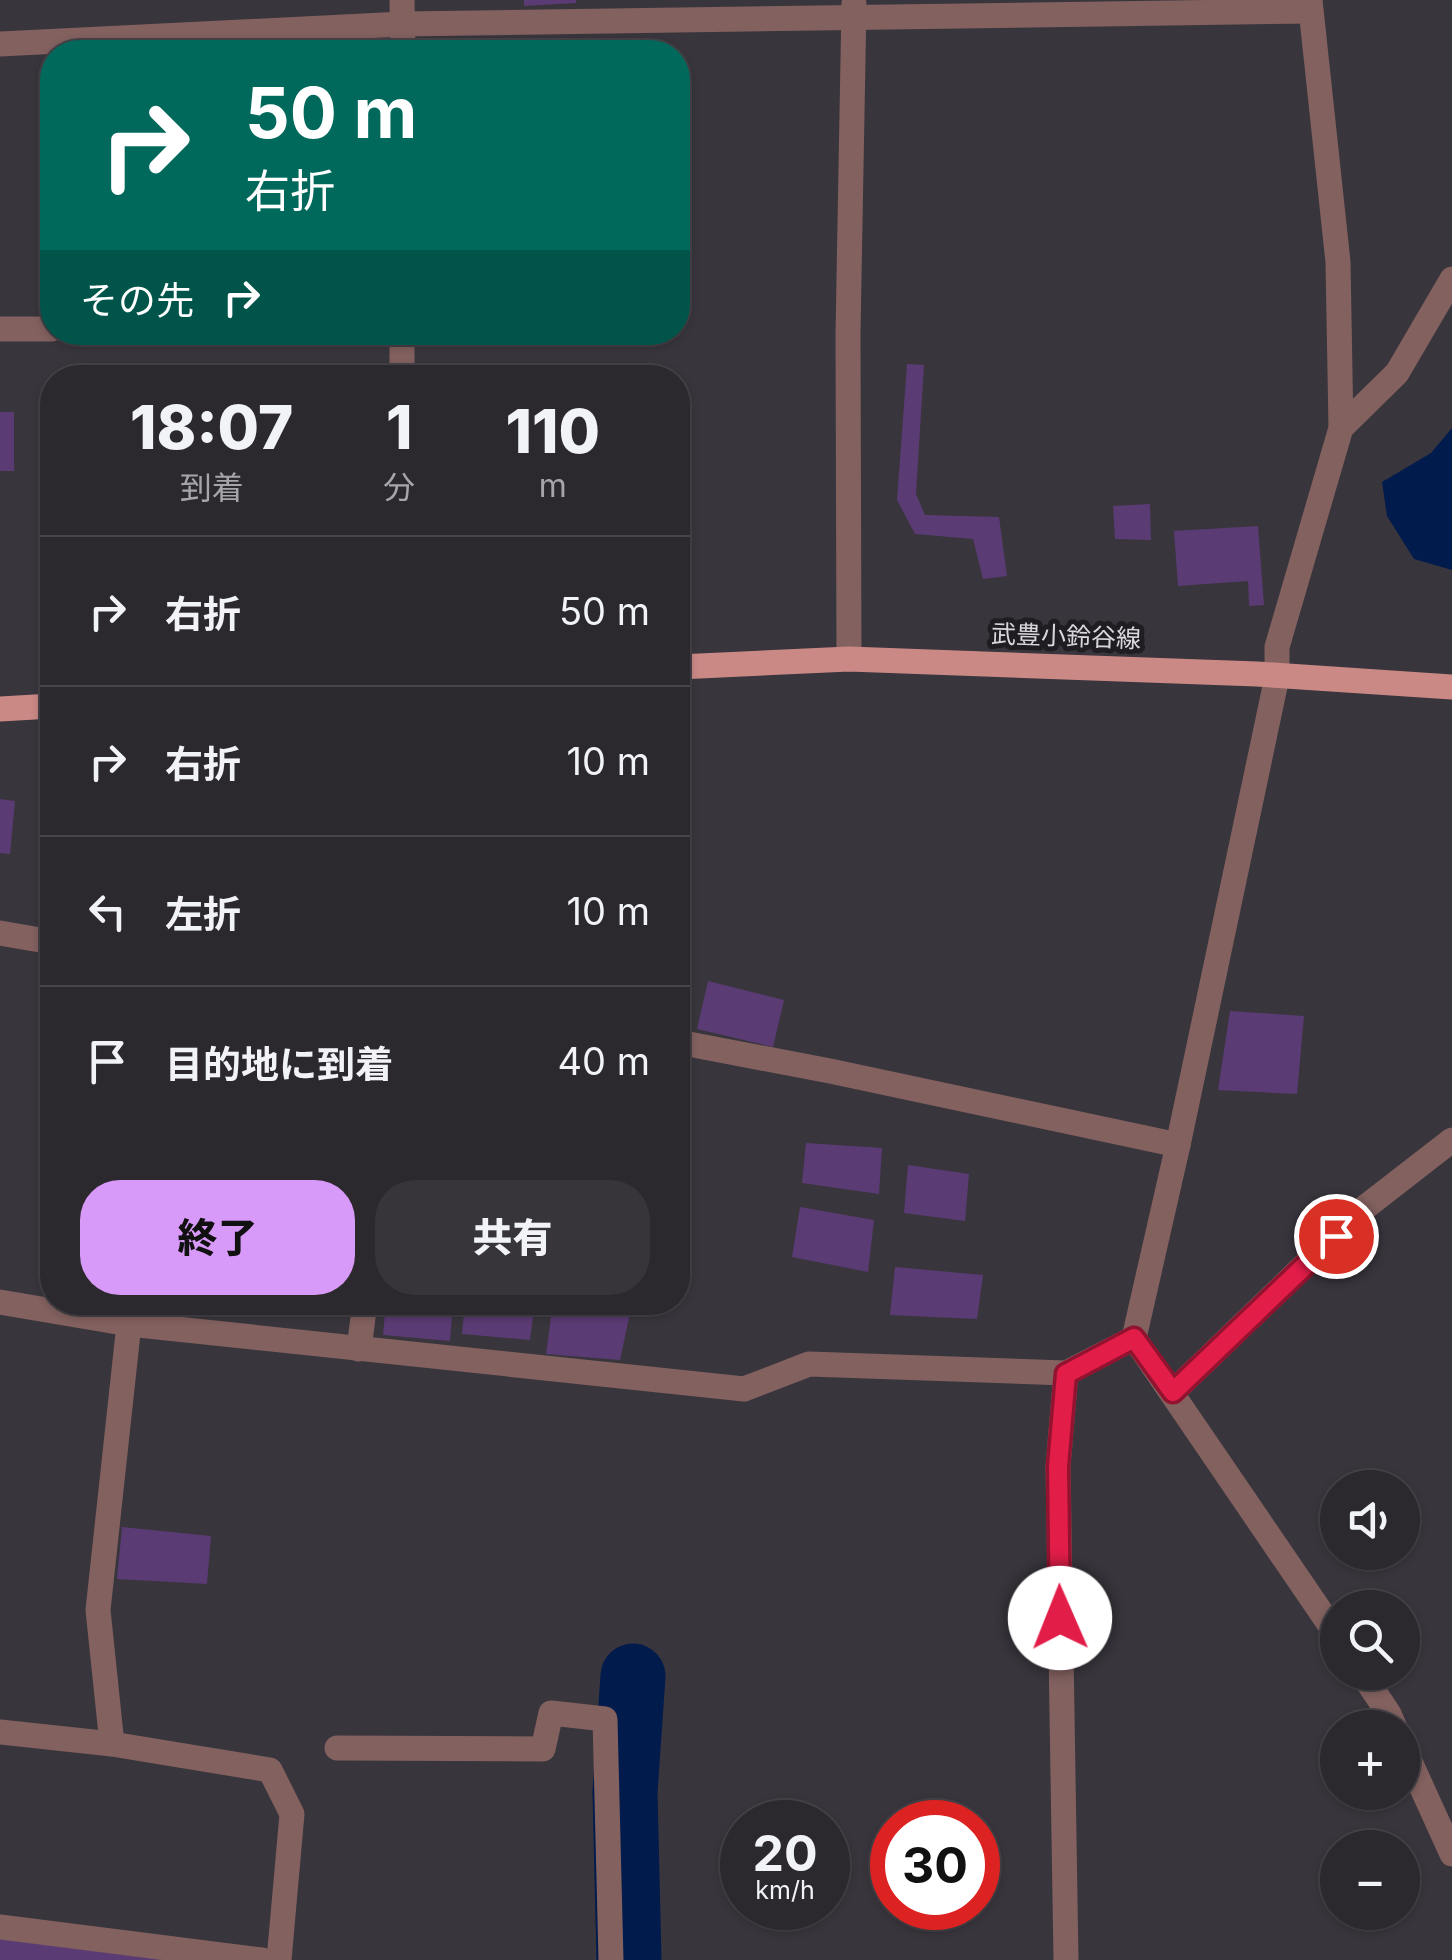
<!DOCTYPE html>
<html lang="ja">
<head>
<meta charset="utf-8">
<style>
  :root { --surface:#2b282e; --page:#37343a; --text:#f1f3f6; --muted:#a6a6aa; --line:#47444a; --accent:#d89af8 }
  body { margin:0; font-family:Inter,"Noto Sans JP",sans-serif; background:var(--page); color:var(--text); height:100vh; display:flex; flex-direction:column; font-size:38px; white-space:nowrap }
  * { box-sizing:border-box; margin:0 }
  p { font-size:32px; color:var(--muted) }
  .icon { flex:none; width:55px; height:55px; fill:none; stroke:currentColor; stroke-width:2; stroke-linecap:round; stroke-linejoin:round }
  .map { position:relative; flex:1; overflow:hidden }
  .sheet { position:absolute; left:40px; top:365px; width:650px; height:950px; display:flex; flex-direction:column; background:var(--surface); border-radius:40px; box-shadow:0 2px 8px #0004,0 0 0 2px var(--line) }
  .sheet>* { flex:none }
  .banner { position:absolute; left:40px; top:40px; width:650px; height:305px; border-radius:40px; box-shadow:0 2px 8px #0004,0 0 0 2px var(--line); background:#00695c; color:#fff; overflow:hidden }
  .tools { position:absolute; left:1320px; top:1470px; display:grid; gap:20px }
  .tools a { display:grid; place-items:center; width:100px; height:100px; border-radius:50%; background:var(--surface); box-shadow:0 2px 8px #0004,0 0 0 2px var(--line); font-size:50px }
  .speed { position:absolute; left:720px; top:1800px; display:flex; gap:20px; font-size:50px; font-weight:700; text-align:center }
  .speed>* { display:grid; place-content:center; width:130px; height:130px; border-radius:50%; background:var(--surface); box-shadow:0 2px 8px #0004,0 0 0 2px var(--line); line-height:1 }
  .speed small { font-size:25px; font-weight:400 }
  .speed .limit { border:15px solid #d22; background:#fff; color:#111 }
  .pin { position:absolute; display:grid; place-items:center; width:85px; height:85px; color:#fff; margin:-42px; border:5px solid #fff; border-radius:50%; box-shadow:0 2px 10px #0007 }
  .me { position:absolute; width:110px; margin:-55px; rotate:359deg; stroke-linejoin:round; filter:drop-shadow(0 0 8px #0008) }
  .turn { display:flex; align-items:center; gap:35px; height:210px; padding:0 40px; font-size:45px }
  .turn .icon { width:130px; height:130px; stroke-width:2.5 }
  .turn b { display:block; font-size:70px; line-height:85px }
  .then { display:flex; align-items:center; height:95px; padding:0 40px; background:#0003; gap:20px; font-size:38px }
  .eta { display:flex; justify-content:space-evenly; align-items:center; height:170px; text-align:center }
  .eta b { font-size:60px; font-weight:800; line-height:70px }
  .button { display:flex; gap:20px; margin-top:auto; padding:20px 40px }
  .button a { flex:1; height:115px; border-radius:40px; background:var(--accent); color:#111; font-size:40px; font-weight:800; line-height:115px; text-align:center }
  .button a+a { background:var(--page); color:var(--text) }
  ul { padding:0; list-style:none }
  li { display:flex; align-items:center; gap:30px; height:150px; padding:0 40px; border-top:2px solid var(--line) }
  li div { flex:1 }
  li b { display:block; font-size:38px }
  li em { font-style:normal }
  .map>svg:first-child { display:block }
  .water { fill:#011b4c }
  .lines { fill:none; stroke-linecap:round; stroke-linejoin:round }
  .river { stroke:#011b4c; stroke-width:65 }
  .building { fill:#5b3b73 }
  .minor { stroke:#82615f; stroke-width:25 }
  .major { stroke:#cb8986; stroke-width:25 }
  .route-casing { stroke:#92132f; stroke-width:25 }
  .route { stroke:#e11d48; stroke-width:18 }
  .labels { text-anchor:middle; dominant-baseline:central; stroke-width:10; stroke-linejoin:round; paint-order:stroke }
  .street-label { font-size:25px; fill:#dad7dc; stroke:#1f1d21 }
</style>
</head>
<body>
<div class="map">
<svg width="1452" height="1960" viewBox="0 0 1452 1960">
  <rect width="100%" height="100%" fill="#39353d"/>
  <path class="water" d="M1452 428V570L1414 559 1387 516 1382 482 1431 453Z"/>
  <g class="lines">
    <path class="river" d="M629 1960 625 1792 633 1676"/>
  </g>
  <g class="building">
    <path d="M524 0H576V3L524 6Z"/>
    <path d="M551 40 579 42 577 52H551Z"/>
    <rect x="44" y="269" width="8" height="53"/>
    <path d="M907 364 924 365 916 494 925 515 999 517 1007 576 983 579 973 539 915 534 897 500Z"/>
    <rect x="0" y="412" width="14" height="59"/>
    <path d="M1150 504 1151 540 1115 539 1113 506Z"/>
    <path d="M1258 526 1264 605 1249 606 1248 581 1178 586 1174 531Z"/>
    <path d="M0 799 15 801 10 854 0 853Z"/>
    <path d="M50 879H52V930L44 929Z"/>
    <path d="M708 981 784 1000 773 1047 697 1029Z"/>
    <path d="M1230 1011 1304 1016 1297 1094 1218 1090Z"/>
    <path d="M806 1143 882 1148 879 1194 802 1183Z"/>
    <path d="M908 1165 969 1174 965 1221 904 1213Z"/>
    <path d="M800 1207 874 1220 868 1272 792 1257Z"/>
    <path d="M895 1267 983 1275 977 1319 890 1315Z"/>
    <path d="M386 1302H453L450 1341 383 1335Z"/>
    <path d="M465 1302H535L530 1340 462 1334Z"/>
    <path d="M553 1302 630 1313 620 1360 546 1354Z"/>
    <path d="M122 1527 211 1536 207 1584 117 1579Z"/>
    <path d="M0 1937 160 1958V1960H0Z"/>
  </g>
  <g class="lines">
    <g class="minor">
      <path d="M402 0 403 52"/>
      <path d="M1310 0 1338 262 1341 428 1277 647V677L1178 1145 1134 1338 1338 1637"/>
      <path d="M0 44 403 24 1310 11"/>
      <path d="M0 329H52"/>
      <path d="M402 378V332"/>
      <path d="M1341 428 1397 373 1452 279"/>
      <path d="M849 659 848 333 854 4"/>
      <path d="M0 933 52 942"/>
      <path d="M678 1042 830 1071 1178 1145"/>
      <path d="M0 1302 129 1324 744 1389 809 1364 1066 1373 1134 1338"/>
      <path d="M359 1349 365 1302"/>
      <path d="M1066 1373 1058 1466 1066 1960"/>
      <path d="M1173 1392 1363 1209 1452 1140"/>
      <path d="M1361 1672 1389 1714 1395 1728"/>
      <path d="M0 1732 112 1744 270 1770 292 1814 279 1960"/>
      <path d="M112 1744 98 1610 129 1324"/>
      <path d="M1402 1744 1452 1854"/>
      <path d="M337 1748 543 1749 551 1713 605 1719 611 1960"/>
      <path d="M0 1927 262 1960"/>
    </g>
    <g class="major">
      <path d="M678 667 849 659 1257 674 1452 687"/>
      <path d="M0 709 52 706"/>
    </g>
  </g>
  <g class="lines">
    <defs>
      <path id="route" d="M1060 1618 1058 1466 1066 1374 1134 1338 1173 1392 1336 1236"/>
    </defs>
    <use href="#route" class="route-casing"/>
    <use href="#route" class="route"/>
  </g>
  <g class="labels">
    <g class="street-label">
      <text transform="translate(1066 636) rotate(2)">武豊小鈴谷線</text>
    </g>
  </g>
</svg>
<div class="tools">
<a><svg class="icon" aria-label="sound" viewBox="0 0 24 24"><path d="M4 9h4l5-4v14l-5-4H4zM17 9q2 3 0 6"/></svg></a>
<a><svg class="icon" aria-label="search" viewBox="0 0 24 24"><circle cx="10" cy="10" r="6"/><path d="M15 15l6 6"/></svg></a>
<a>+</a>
<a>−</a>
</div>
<div class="speed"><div>20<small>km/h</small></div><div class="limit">30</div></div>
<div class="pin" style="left:1336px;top:1236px;background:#d93025"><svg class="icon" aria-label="arrive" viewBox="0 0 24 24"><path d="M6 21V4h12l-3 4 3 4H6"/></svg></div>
<svg class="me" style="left:1060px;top:1618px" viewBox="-20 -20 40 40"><circle r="19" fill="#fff"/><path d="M0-13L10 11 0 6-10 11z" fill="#e11d48"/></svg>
<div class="banner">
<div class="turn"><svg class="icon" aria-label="right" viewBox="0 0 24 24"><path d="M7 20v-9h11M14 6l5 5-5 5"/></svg><div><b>50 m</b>右折</div></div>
<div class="then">その先<svg class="icon" aria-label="right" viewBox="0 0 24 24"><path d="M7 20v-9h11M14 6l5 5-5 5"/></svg></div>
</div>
<section class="sheet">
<div class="eta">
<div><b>18:07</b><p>到着</p></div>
<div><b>1</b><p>分</p></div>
<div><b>110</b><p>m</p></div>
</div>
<ul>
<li><svg class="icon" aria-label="right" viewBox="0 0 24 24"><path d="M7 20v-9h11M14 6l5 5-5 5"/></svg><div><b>右折</b></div><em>50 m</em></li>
<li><svg class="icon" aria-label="right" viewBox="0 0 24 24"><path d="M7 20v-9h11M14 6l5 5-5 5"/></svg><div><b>右折</b></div><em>10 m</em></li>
<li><svg class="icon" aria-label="left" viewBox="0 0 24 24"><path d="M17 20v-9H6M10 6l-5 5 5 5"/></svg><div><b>左折</b></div><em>10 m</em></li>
<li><svg class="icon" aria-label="arrive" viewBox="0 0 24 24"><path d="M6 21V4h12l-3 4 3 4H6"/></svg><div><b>目的地に到着</b></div><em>40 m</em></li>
</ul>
<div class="button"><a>終了</a><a>共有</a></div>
</section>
</div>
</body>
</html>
